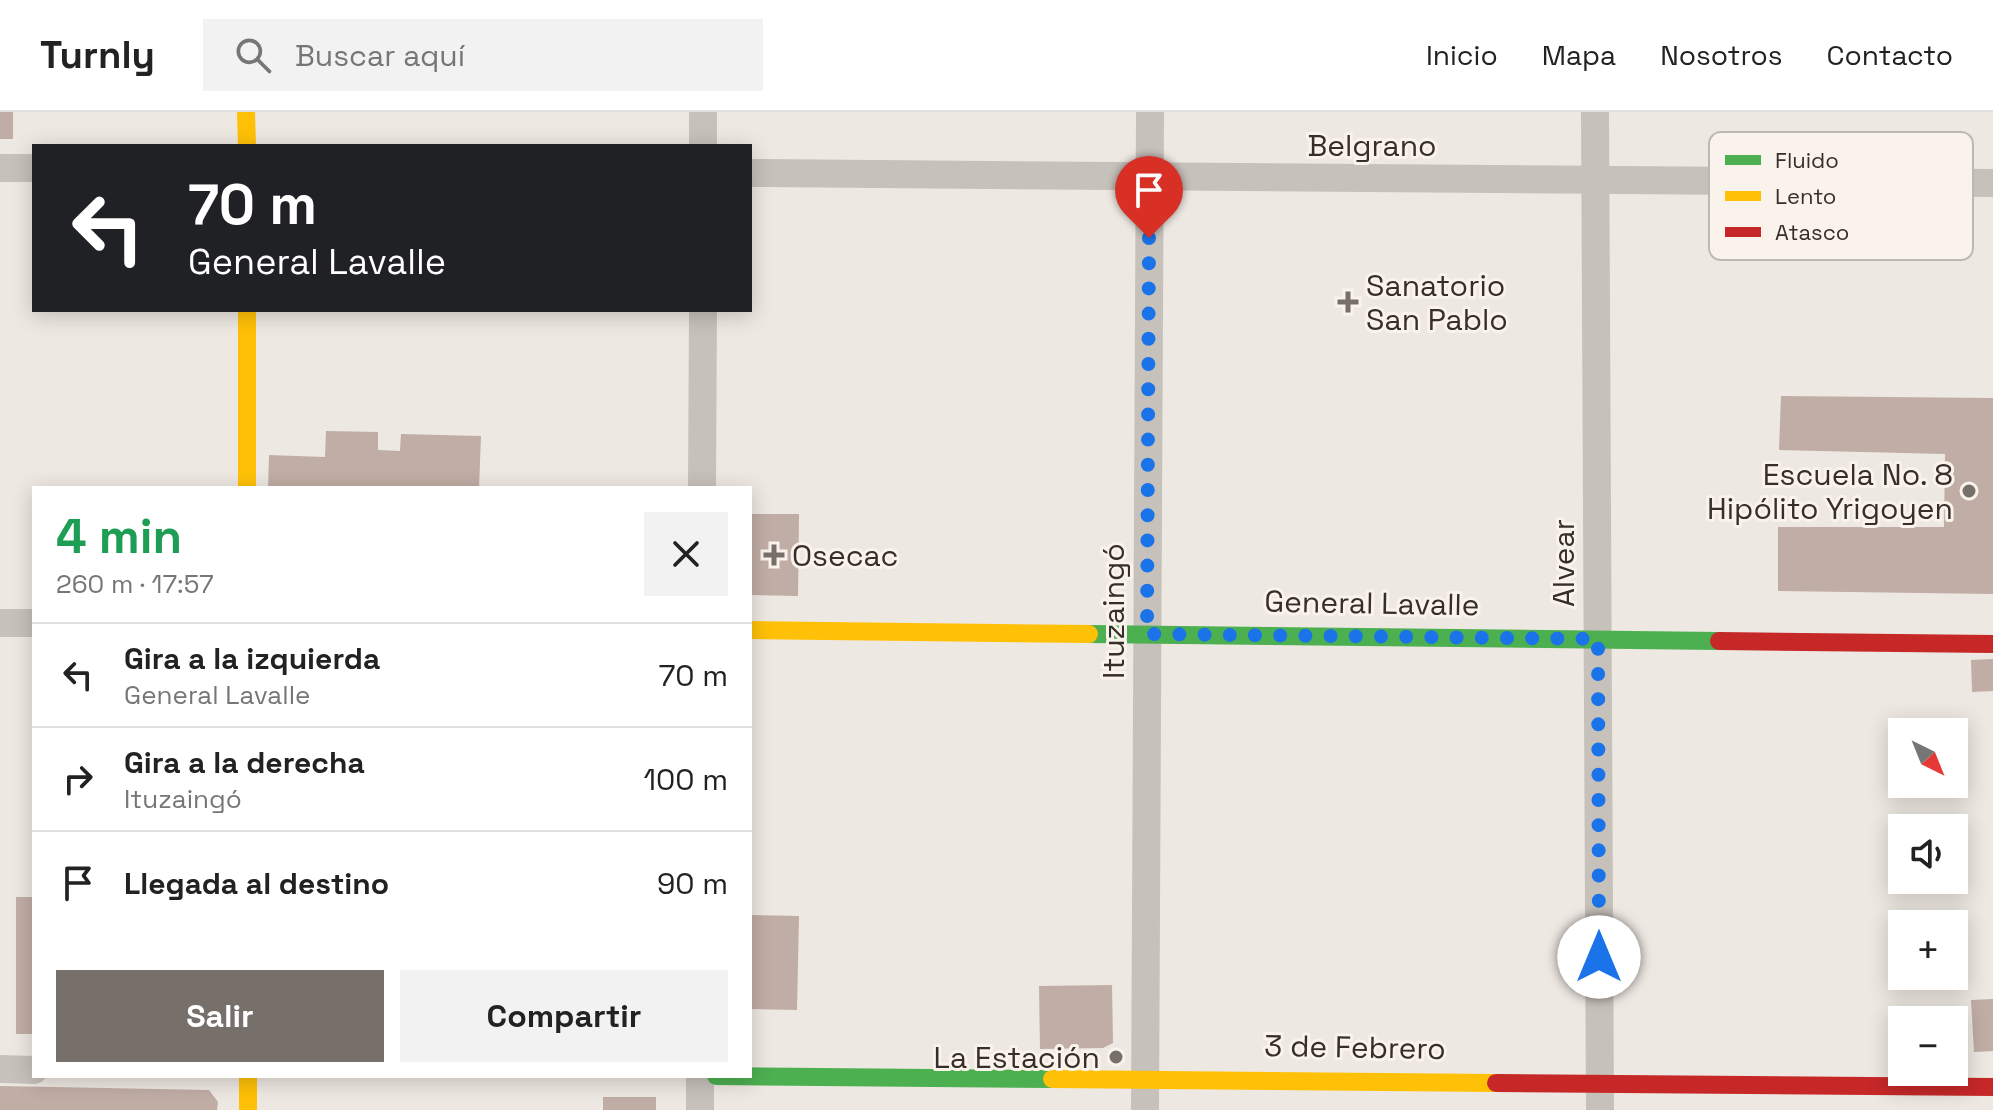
<!DOCTYPE html>
<html lang="es">
<head>
<meta charset="utf-8">
<style>
  :root { --surface:#fff; --page:#f2f2f2; --text:#222; --muted:#767676; --line:#e0e0e0; --accent:#776f6a }
  body { margin:0; font-family:"Space Grotesk",sans-serif; background:var(--page); color:var(--text); height:100vh; display:flex; flex-direction:column; font-size:30px; white-space:nowrap }
  * { box-sizing:border-box; margin:0 }
  p { font-size:26px; color:var(--muted) }
  .icon { flex:none; width:44px; height:44px; fill:none; stroke:currentColor; stroke-width:2; stroke-linecap:round; stroke-linejoin:round }
  .map { position:relative; flex:1; overflow:hidden }
  .drawer { position:absolute; left:32px; top:374px; width:720px; height:592px; display:flex; flex-direction:column; background:var(--surface); border-radius:0px; box-shadow:0 4px 20px #0003 }
  .drawer>* { flex:none }
  .hud { position:absolute; left:32px; top:32px; width:720px; height:168px; border-radius:0px; box-shadow:0 4px 20px #0003; background:#202124; color:#fff; overflow:hidden }
  .needle { width:52px; rotate:137deg }
  .controls { position:absolute; left:1888px; top:606px; display:grid; gap:16px }
  .controls a { display:grid; place-items:center; width:80px; height:80px; border-radius:0px; background:var(--surface); box-shadow:0 4px 20px #0003; font-size:40px }
  .pin { position:absolute; display:grid; place-items:center; width:68px; height:68px; color:#fff; margin:-82px -34px; border-radius:50% 50% 50% 0; rotate:-45deg; box-shadow:0 0 8px #0007 }
  .pin .icon { rotate:45deg }
  .me { position:absolute; width:88px; margin:-44px; rotate:0deg; stroke-linejoin:round; filter:drop-shadow(0 0 6px #0008) }
  .turn { display:flex; align-items:center; gap:28px; height:168px; padding:0 24px; font-size:36px }
  .turn .icon { width:104px; height:104px; stroke-width:2.5 }
  .turn b { display:block; font-size:56px; line-height:68px }
  .round { display:grid; place-items:center; flex:none; width:84px; height:84px; border-radius:0px; background:var(--page) }
  .headline { display:flex; align-items:center; justify-content:space-between; height:136px; padding:0 24px }
  h1 { font-size:48px; font-weight:600; line-height:60px; color:#1e9e55 }
  .cta { display:flex; gap:16px; margin-top:auto; padding:16px 24px }
  .cta a { flex:1; height:92px; border-radius:0px; background:var(--accent); color:#fff; font-size:32px; font-weight:600; line-height:92px; text-align:center }
  .cta a+a { background:var(--page); color:var(--text) }
  ul { padding:0; list-style:none }
  li { display:flex; align-items:center; gap:24px; height:104px; padding:0 24px; border-top:2px solid var(--line) }
  li div { flex:1 }
  li b { display:block; font-size:30px }
  li em { font-style:normal }
  header { display:flex; align-items:center; gap:48px; box-sizing:border-box; height:112px; padding:0 40px; background:var(--surface); border-bottom:2px solid var(--line) }
  header strong { font-size:38px }
  nav { display:flex; gap:44px; margin-inline-start:auto; font-size:28px }
  .search { width:560px; height:72px; background:var(--page); display:flex; align-items:center; gap:20px; box-sizing:border-box; padding:0 28px; border-radius:0px; color:var(--muted); font-size:30px }
  .map>svg:first-child { display:block }
  .building { fill:#c0ada5 }
  .lines { fill:none; stroke-linecap:round; stroke-linejoin:round }
  .street { stroke:#c7c1bb; stroke-width:28 }
  .fast { stroke:#4caf50; stroke-width:18 }
  .slow { stroke:#ffc107; stroke-width:18 }
  .jam { stroke:#c62828; stroke-width:18 }
  .route { stroke:#1a73e8; stroke-width:14; stroke-dasharray:0 25.2 }
  .poi-dot { fill:#776f6a; stroke:#f9f3eb; stroke-width:3 }
  .labels { text-anchor:middle; dominant-baseline:central; stroke-width:6; stroke-linejoin:round; paint-order:stroke }
  .street-label { font-size:30px; fill:#372e2a; stroke:#f9f3eb }
  .poi-label { font-size:30px; fill:#372e2a; stroke:#f9f3eb; text-anchor:start }
  .key { fill:#f9f3eb; stroke:#bfb8b1; stroke-width:2 }
  .key-label { font-size:22px; fill:#372e2a }
</style>
</head>
<body>
<header>
<strong>Turnly</strong>
<div class="search"><svg class="icon" aria-label="search" viewBox="0 0 24 24"><circle cx="10" cy="10" r="6"/><path d="M15 15l6 6"/></svg>Buscar aquí</div>
<nav><a>Inicio</a><a>Mapa</a><a>Nosotros</a><a>Contacto</a></nav>
</header>
<div class="map">
<svg width="1993" height="998" viewBox="0 0 1993 998">
  <rect width="100%" height="100%" fill="#eee8e2"/>
  <g class="building">
    <rect x="0" y="0" width="13" height="27"/>
    <path d="M1781 284 1993 286V482L1778 479V415H1944L1945 342 1779 338Z"/>
    <path d="M326 319 378 320V338L400 339 401 322 481 324 479 376H268L269 343 325 345Z"/>
    <path d="M750 402H799L798 484 750 483Z"/>
    <path d="M1993 547V579L1972 580 1971 548Z"/>
    <rect x="16" y="785" width="18" height="137"/>
    <path d="M750 803 799 804 797 898 750 897Z"/>
    <path d="M1112 873 1113 931 1103 936 1040 937 1039 874Z"/>
    <path d="M1993 887V939L1974 940 1971 888Z"/>
    <path d="M0 974 209 978 218 990 217 998H0Z"/>
    <rect x="603" y="985" width="53" height="13"/>
  </g>
  <g class="lines">
    <g class="street">
      <path d="M1595 0 1600 998"/>
      <path d="M703 34V0"/>
      <path d="M0 56H34"/>
      <path d="M750 61 1993 71"/>
      <path d="M702 376 703 198"/>
      <path d="M0 511H34"/>
      <path d="M0 957 34 958"/>
      <path d="M700 998V964"/>
      <path d="M1145 998 1150 0"/>
    </g>
    <g class="fast">
      <path d="M1089 522 1719 529"/>
      <path d="M716 964 1052 967"/>
    </g>
    <g class="slow">
      <path d="M246 0 247 34"/>
      <path d="M247 198V376"/>
      <path d="M750 518 1089 522"/>
      <path d="M248 964V998"/>
      <path d="M1052 967 1496 971"/>
    </g>
    <g class="jam">
      <path d="M1719 529 1993 532"/>
      <path d="M1496 971 1993 975"/>
    </g>
  </g>
  <g class="lines">
    <path class="route" d="M1149 126 1147 522 1598 527 1599 845"/>
  </g>
  <g class="poi-dot">
    <path d="M1344 178h8v8h8v8h-8v8h-8v-8h-8v-8h8z"/>
    <circle cx="1969" cy="379" r="8"/>
    <path d="M770 431h8v8h8v8h-8v8h-8v-8h-8v-8h8z"/>
    <circle cx="1116" cy="945" r="8"/>
  </g>
  <g class="labels">
    <g class="street-label">
      <text x="1372" y="33">Belgrano</text>
      <text transform="translate(1563 451) rotate(-90)">Alvear</text>
      <text transform="translate(1372 491) rotate(1)">General Lavalle</text>
      <text transform="translate(1113 499) rotate(-90)">Ituzaingó</text>
      <text transform="translate(1355 935) rotate(1)">3 de Febrero</text>
    </g>
    <g class="poi-label">
      <text x="1366" y="173">Sanatorio<tspan x="1366" dy="34">San Pablo</tspan></text>
      <text x="1953" y="362" text-anchor="end">Escuela No. 8<tspan x="1953" dy="34">Hipólito Yrigoyen</tspan></text>
      <text x="792" y="443">Osecac</text>
      <text x="1100" y="945" text-anchor="end">La Estación</text>
    </g>
  </g>
  <rect x="1709" y="20" width="264" height="128" rx="12" class="key"/>
  <rect x="1725" y="43" width="36" height="10" fill="#4caf50"/>
  <rect x="1725" y="79" width="36" height="10" fill="#ffc107"/>
  <rect x="1725" y="115" width="36" height="10" fill="#c62828"/>
  <g class="key-label">
    <text x="1775" y="56">Fluido</text>
    <text x="1775" y="92">Lento</text>
    <text x="1775" y="128">Atasco</text>
  </g>
</svg>
<div class="controls">
<a><svg class="needle" viewBox="-14 -14 28 28"><path d="M0-13l5 13h-10z" fill="#e53935"/><path d="M0 13l5-13h-10z" fill="#767676"/></svg></a>
<a><svg class="icon" aria-label="sound" viewBox="0 0 24 24"><path d="M4 9h4l5-4v14l-5-4H4zM17 9q2 3 0 6"/></svg></a>
<a>+</a>
<a>−</a>
</div>
<div class="pin" style="left:1149px;top:126px;background:#d93025"><svg class="icon" aria-label="arrive" viewBox="0 0 24 24"><path d="M6 21V4h12l-3 4 3 4H6"/></svg></div>
<svg class="me" style="left:1599px;top:845px" viewBox="-20 -20 40 40"><circle r="19" fill="#fff"/><path d="M0-13L10 11 0 6-10 11z" fill="#1a73e8"/></svg>
<div class="hud">
<div class="turn"><svg class="icon" aria-label="left" viewBox="0 0 24 24"><path d="M17 20v-9H6M10 6l-5 5 5 5"/></svg><div><b>70 m</b>General Lavalle</div></div>
</div>
<section class="drawer">
<div class="headline"><div><h1>4 min</h1><p>260 m · 17:57</p></div><a class="round"><svg class="icon" aria-label="close" viewBox="0 0 24 24"><path d="M6 6l12 12M18 6L6 18"/></svg></a></div>
<ul>
<li><svg class="icon" aria-label="left" viewBox="0 0 24 24"><path d="M17 20v-9H6M10 6l-5 5 5 5"/></svg><div><b>Gira a la izquierda</b><p>General Lavalle</p></div><em>70 m</em></li>
<li><svg class="icon" aria-label="right" viewBox="0 0 24 24"><path d="M7 20v-9h11M14 6l5 5-5 5"/></svg><div><b>Gira a la derecha</b><p>Ituzaingó</p></div><em>100 m</em></li>
<li><svg class="icon" aria-label="arrive" viewBox="0 0 24 24"><path d="M6 21V4h12l-3 4 3 4H6"/></svg><div><b>Llegada al destino</b></div><em>90 m</em></li>
</ul>
<div class="cta"><a>Salir</a><a>Compartir</a></div>
</section>
</div>
</body>
</html>
